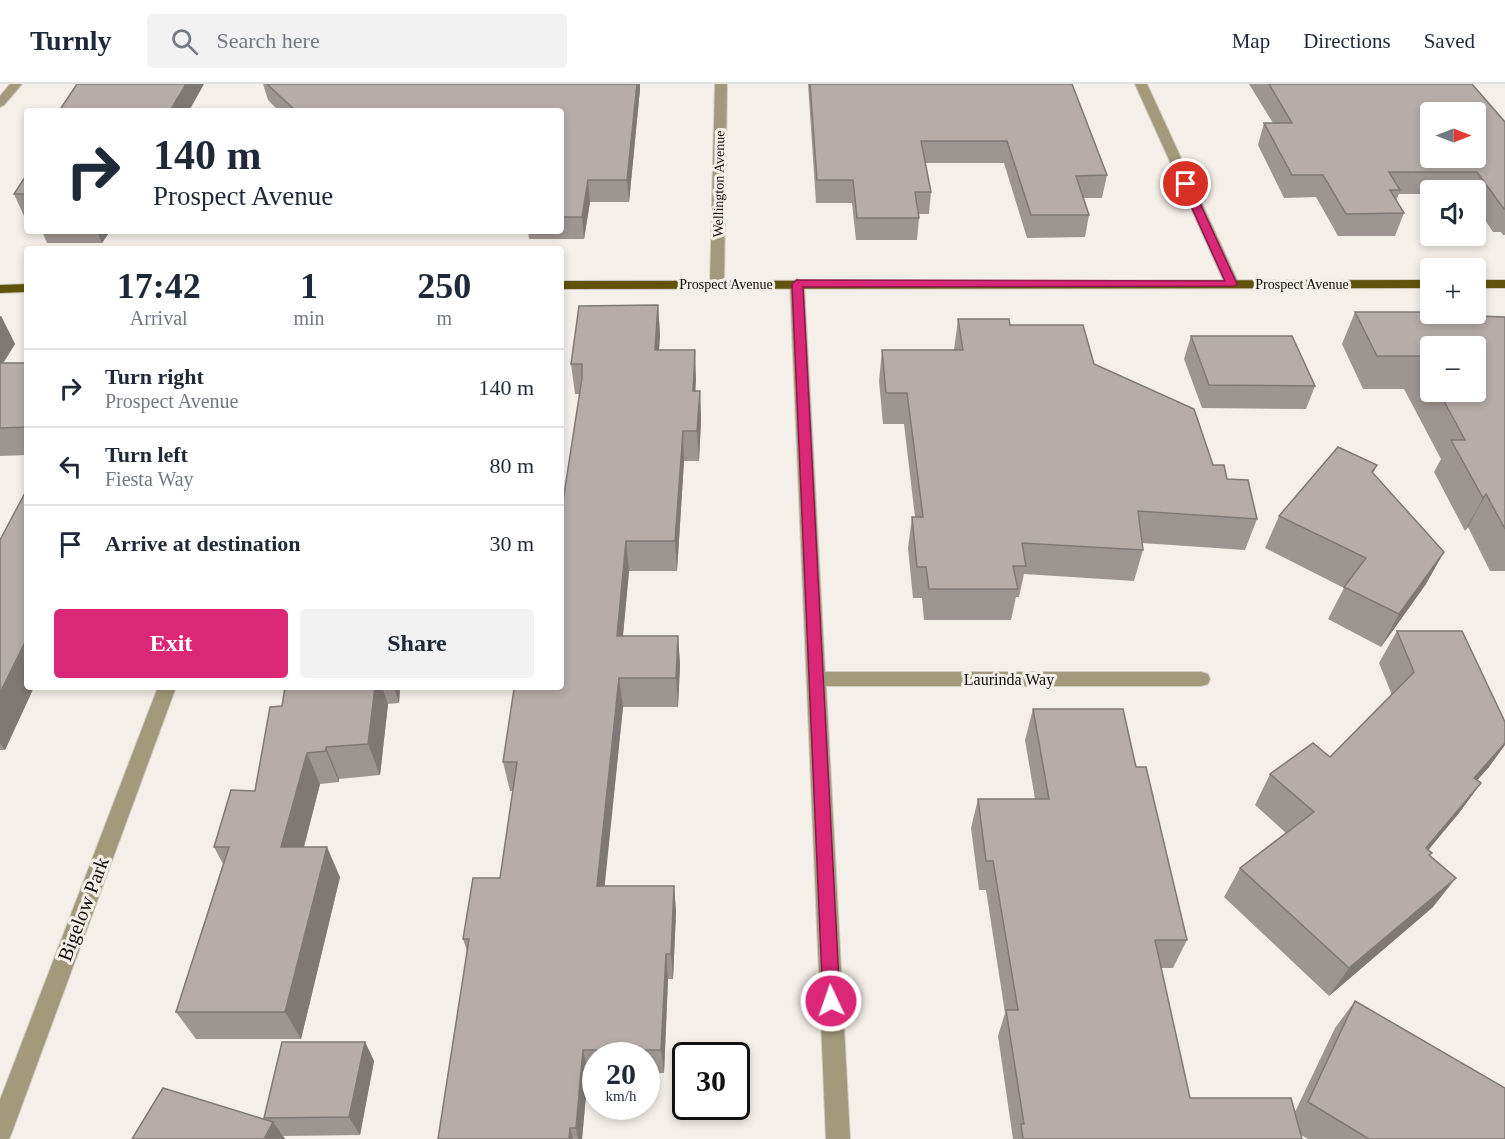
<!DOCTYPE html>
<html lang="en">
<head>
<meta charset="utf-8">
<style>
  :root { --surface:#fff; --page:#f2f2f3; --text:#1f2937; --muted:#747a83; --line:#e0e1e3; --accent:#db2777 }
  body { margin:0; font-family:Georgia,serif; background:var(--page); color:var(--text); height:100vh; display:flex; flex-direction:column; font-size:22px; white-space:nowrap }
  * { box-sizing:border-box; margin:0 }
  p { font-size:20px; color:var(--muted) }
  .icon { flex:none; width:33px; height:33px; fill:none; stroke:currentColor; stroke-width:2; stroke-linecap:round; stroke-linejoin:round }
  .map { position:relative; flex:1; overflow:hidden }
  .drawer { position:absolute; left:24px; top:162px; width:540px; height:444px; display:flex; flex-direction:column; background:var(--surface); border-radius:6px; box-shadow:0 3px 9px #0003 }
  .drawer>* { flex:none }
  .guide { position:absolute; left:24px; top:24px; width:540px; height:126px; border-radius:6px; box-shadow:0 3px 9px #0003; background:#fff; color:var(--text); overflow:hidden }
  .needle { width:39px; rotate:90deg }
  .fabs { position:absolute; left:1420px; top:18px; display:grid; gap:12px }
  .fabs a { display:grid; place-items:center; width:66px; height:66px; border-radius:6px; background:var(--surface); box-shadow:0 3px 9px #0003; font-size:30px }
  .speed { position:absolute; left:582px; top:958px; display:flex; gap:12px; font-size:30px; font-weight:700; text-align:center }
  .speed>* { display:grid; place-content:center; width:78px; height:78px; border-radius:50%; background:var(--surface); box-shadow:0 3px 9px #0003; line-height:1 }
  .speed small { font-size:15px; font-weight:400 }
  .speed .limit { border:3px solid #111; border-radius:9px; background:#fff; color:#111 }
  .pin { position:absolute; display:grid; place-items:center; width:51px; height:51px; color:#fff; margin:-26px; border:3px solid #fff; border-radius:50%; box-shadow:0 2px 6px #0007 }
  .me { position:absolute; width:66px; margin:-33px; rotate:357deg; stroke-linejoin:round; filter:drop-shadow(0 0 4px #0008) }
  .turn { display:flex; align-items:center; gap:21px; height:126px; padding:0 30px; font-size:27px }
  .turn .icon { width:78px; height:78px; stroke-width:2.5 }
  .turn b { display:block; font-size:42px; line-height:51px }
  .eta { display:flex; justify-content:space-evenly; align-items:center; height:102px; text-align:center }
  .eta b { font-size:36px; font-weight:800; line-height:42px }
  .action { display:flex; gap:12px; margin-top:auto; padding:12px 30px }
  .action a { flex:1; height:69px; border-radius:6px; background:var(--accent); color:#fff; font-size:24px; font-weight:800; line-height:69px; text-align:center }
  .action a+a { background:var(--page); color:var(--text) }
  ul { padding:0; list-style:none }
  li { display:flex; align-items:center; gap:18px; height:78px; padding:0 30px; border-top:2px solid var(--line) }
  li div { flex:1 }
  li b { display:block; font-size:22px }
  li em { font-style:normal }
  header { display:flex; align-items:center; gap:36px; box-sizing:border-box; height:84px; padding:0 30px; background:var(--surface); border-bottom:2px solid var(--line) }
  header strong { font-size:28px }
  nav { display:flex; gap:33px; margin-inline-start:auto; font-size:21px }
  .search { width:420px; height:54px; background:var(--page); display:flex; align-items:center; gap:15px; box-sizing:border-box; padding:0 21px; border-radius:6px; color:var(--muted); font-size:22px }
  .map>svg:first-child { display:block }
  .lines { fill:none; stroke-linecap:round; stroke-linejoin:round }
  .minor-casing { stroke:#d0cbc5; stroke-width:2 }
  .major-casing { stroke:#d0cbc5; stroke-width:2 }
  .minor { fill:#a29a7a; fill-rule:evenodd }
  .major { fill:#62530c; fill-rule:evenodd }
  .wall { fill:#9d9591; fill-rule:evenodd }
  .shaded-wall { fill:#7f7976 }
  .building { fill:#b6ada9; stroke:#7f7976; stroke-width:1.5; fill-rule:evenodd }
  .route { fill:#db2777; stroke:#8e194d; stroke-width:1.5 }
  .labels { text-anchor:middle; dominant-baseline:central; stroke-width:6; stroke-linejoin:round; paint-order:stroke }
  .far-street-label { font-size:14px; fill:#100e0c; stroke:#f4efe8 }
  .street-label { font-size:16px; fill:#100e0c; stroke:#f4efe8 }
  .near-street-label { font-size:20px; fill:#100e0c; stroke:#f4efe8 }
</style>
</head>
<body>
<header>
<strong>Turnly</strong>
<div class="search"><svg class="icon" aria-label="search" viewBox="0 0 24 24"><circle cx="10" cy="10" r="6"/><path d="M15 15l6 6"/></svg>Search here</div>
<nav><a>Map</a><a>Directions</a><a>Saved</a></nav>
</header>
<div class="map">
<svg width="1505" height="1055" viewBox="0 0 1505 1055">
  <rect width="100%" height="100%" fill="#f4efe8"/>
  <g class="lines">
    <defs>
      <g id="minor">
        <path d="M10 0H22L4 21 0 23V12Z"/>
        <path d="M715 0H727L724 200 717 204 710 200Z"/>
        <path d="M1135 0H1147L1239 200 1237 203 1232 204 1225 200Z"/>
        <path d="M797 195 804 199 825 588H1201L1208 590 1210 595 1208 600 1201 602H826L850 1055H826L790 199Z"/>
        <path d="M158 603H176L12 1048 9 1055H0V1016Z"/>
      </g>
      <g id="major">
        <path d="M1431 196V204L561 205V197Z"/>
        <rect x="1476" y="196" width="29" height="8"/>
        <path d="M27 200V208L0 209V201Z"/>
      </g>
    </defs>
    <use href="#minor" class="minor-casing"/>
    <use href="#major" class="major-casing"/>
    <use href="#minor" class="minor"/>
    <use href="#major" class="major"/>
  </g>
  <g class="wall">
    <path d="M263 0H640V5L629 118H590L584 155H529L528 147H561V27H279L268 16Z"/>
    <path d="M808 0H1072L1107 91 1102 114H1084L1089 131 1085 153 1027 154 1004 79H925L931 108 929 130H918L919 134 917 156H856L852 119H816Z"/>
    <path d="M1249 0H1472L1505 38V151H1503L1501 148H1493L1476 123V106H1431V110H1399L1396 116 1404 129 1395 152H1338L1316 113 1284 114 1258 61 1264 39H1273Z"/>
    <path d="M27 90V132H24L14 110Z"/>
    <path d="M42 147H110L102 159H47Z"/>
    <path d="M658 221 660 251 659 266H695V307H700L701 336 699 377H684L677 487H629L623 552H678L680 581 678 623H623L604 802H674L676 828 673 895H668L664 989H646V972H596V989H588L582 1055H438L467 867 463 855 500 794 513 707H510L503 678 537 605 580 310H575L571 280Z"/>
    <path d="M1355 228 1505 233V487H1490L1468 443 1465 447 1434 388 1441 375 1404 305H1363L1342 260ZM1431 262 1476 308H1431Z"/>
    <path d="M0 232H1L15 260 3 279H27V371L0 372Z"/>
    <path d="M958 235 1010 241 1094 280 1213 381 1227 395 1257 435 1245 466 1142 459 1143 466 1134 497 1024 490 1019 513H1016L1011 536H924L922 514H913L908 464 912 433H915L904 340H883L879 297 882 266H954Z"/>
    <path d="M1191 252 1315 302 1306 325 1202 324 1184 275Z"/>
    <path d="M1377 381 1373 389 1426 500 1381 563 1328 535 1344 504 1265 464 1279 432Z"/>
    <path d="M0 456 27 603H34L5 666H0Z"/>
    <path d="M1397 547 1489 683 1477 696 1481 699 1459 729 1428 766 1432 769 1430 772 1433 823 1329 912 1224 813 1240 784 1286 749 1255 721 1270 690 1330 673 1392 611 1379 579Z"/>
    <path d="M285 603H400L399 619 388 620 380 691 339 695V698L320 700 304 763 340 793 301 955H196L176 928 223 780 214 763 255 707 282 622Z"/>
    <path d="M1033 625 1136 683 1187 856 1173 884H1161L1190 1014 1295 1028 1335 944 1355 917 1505 1055H1308L1301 1051 1302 1055H1013L998 952 1005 929 986 806H979L971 744 978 715H1035L1025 656Z"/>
    <path d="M365 958 374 977 360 1051 283 1052 285 1055H132L265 1036 264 1034Z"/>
  </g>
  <g class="shaded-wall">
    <path d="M186 0H204L189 27H170Z"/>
    <path d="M637 0H640V5L629 118 627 96Z"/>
    <path d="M588 96 590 118 584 155 582 133Z"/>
    <path d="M97 147H110L102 159Z"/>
    <path d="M658 221 660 251 657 296 655 266Z"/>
    <path d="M1 232 15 260 0 284V234Z"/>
    <path d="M695 266 696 296 694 336 693 307Z"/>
    <path d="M700 307 701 336 699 377 697 347Z"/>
    <path d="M683 347 684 377 677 487 675 457Z"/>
    <path d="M1486 410 1468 443 1465 447 1483 414Z"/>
    <path d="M626 457 629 487 620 581 617 552Z"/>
    <path d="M1444 468 1426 500 1381 563 1399 530Z"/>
    <path d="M678 552 680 581 678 623 676 594Z"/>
    <path d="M27 554V603H34L5 666 0 659V609Z"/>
    <path d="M619 594 623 623 602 828 597 802Z"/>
    <path d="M375 603H382L388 620 380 691 368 660Z"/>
    <path d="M394 603H400L399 619Z"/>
    <path d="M1505 659V661L1489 683 1452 725 1474 694Z"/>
    <path d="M326 663 339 695V698L326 667Z"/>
    <path d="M307 669 320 700 296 793 281 763Z"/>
    <path d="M1481 699 1459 729 1405 794 1426 764Z"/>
    <path d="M327 763 340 793 301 955 285 928Z"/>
    <path d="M1456 794 1433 823 1329 912 1349 884Z"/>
    <path d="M674 802 676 828 673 895 671 870Z"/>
    <path d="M666 870 668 895 664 989 661 966Z"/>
    <path d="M365 958 374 977 360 1051 349 1033Z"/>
    <path d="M583 966 588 989 582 1055H578L576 1044Z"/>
    <path d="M273 1038 285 1055H264Z"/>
    <path d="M570 1044 573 1055H569Z"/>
  </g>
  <g class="building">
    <path d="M77 0H186L170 27H59Z"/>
    <path d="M267 0H637L627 96H588L582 133H561V27H296Z"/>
    <path d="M810 0H1072L1107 91 1076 92 1089 131H1031L1007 57H921L931 108H915L919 134H857L853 96H817Z"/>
    <path d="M1269 0H1472L1505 38V125H1504L1477 88H1389L1400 106H1390L1404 129 1346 130 1323 91H1292L1264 39H1292ZM1431 28H1476V74H1431Z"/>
    <path d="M27 90V110H14Z"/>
    <path d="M658 221 655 266H695L693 307H700L697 347H683L675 457H626L617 552H678L676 594H619L597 802H674L671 870H666L661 966H583L576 1044H570L569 1055H438L469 855H463L473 794H500L517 678H503L514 605H537V603H561V430L582 294V280H571L579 222Z"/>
    <path d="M1355 228H1431V230H1476V229L1478 232 1505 233V445L1486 410 1483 414 1451 356H1465L1439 308H1476V262H1431V293L1420 272H1377Z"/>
    <path d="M958 235H1009L1010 241H1083L1094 280 1194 325 1213 381H1224L1227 395 1248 396 1257 435 1138 427 1143 466 1022 459 1026 482H1013L1018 505H929L926 483H917L912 433H923L907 309H886L882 266H963Z"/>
    <path d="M1191 252H1292L1315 302 1209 301Z"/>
    <path d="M0 279H27V343L0 344Z"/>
    <path d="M1338 363 1377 381 1372 388 1444 468 1399 530 1344 503 1366 474 1279 432Z"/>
    <path d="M27 405V554L0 609V456Z"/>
    <path d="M1397 547H1462L1505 638V659L1474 694 1481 699 1426 764 1432 769 1429 771 1456 794 1349 884 1240 784 1314 728 1270 690 1313 659 1330 673 1414 588Z"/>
    <path d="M285 603H375L368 660 326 663V667L307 669 281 763H327L285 928H176L229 763H214L231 706 255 707 270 623 282 622Z"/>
    <path d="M1033 625H1123L1136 683H1146L1187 856H1155L1190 1014H1291L1302 1055H1023L1021 1040H1024L1006 926H1018L993 777H986L978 715H1049Z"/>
    <path d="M1355 917 1505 1004V1055H1369L1308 1018Z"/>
    <path d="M282 958H365L349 1033 264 1034Z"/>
    <path d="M163 1004 273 1038 264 1055H132Z"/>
  </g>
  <path class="route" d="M1183 98 1191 100 1237 200 1235 202 803 203 840 917 837 923 831 925 825 923 823 917 792 200 797 196 1225 197 1181 100Z"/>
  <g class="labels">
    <g class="far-street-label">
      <text transform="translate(719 100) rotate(-89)">Wellington Avenue</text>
      <text x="726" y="200">Prospect Avenue</text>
      <text x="1302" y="200">Prospect Avenue</text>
    </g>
    <g class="street-label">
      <text x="1009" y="595">Laurinda Way</text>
    </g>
    <g class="near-street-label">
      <text transform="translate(83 825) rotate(-69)">Bigelow Park</text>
    </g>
  </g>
</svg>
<div class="fabs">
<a><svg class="needle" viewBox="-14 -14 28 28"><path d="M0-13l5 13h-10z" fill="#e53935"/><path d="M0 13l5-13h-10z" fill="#747a83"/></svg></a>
<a><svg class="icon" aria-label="sound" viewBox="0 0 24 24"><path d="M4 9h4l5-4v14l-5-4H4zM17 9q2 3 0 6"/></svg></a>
<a>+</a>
<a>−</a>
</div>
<div class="speed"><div>20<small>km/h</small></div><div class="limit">30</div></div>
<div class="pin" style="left:1186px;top:100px;background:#d93025"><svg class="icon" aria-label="arrive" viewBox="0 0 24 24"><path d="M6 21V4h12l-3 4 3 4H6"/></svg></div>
<svg class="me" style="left:831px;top:917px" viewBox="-20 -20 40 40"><circle r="17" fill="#db2777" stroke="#fff" stroke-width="3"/><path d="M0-11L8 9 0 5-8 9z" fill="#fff"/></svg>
<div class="guide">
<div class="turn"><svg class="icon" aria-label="right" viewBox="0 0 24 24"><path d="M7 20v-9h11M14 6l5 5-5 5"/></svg><div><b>140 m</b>Prospect Avenue</div></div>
</div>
<section class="drawer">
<div class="eta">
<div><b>17:42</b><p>Arrival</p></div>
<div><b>1</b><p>min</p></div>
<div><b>250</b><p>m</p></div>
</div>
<ul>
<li><svg class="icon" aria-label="right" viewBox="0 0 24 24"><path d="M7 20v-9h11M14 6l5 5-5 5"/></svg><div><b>Turn right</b><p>Prospect Avenue</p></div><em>140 m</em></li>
<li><svg class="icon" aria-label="left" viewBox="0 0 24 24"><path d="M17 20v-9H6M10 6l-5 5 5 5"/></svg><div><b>Turn left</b><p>Fiesta Way</p></div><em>80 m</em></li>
<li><svg class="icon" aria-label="arrive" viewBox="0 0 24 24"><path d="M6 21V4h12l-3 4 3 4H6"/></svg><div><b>Arrive at destination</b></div><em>30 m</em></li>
</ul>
<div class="action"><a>Exit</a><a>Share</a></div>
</section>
</div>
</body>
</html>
